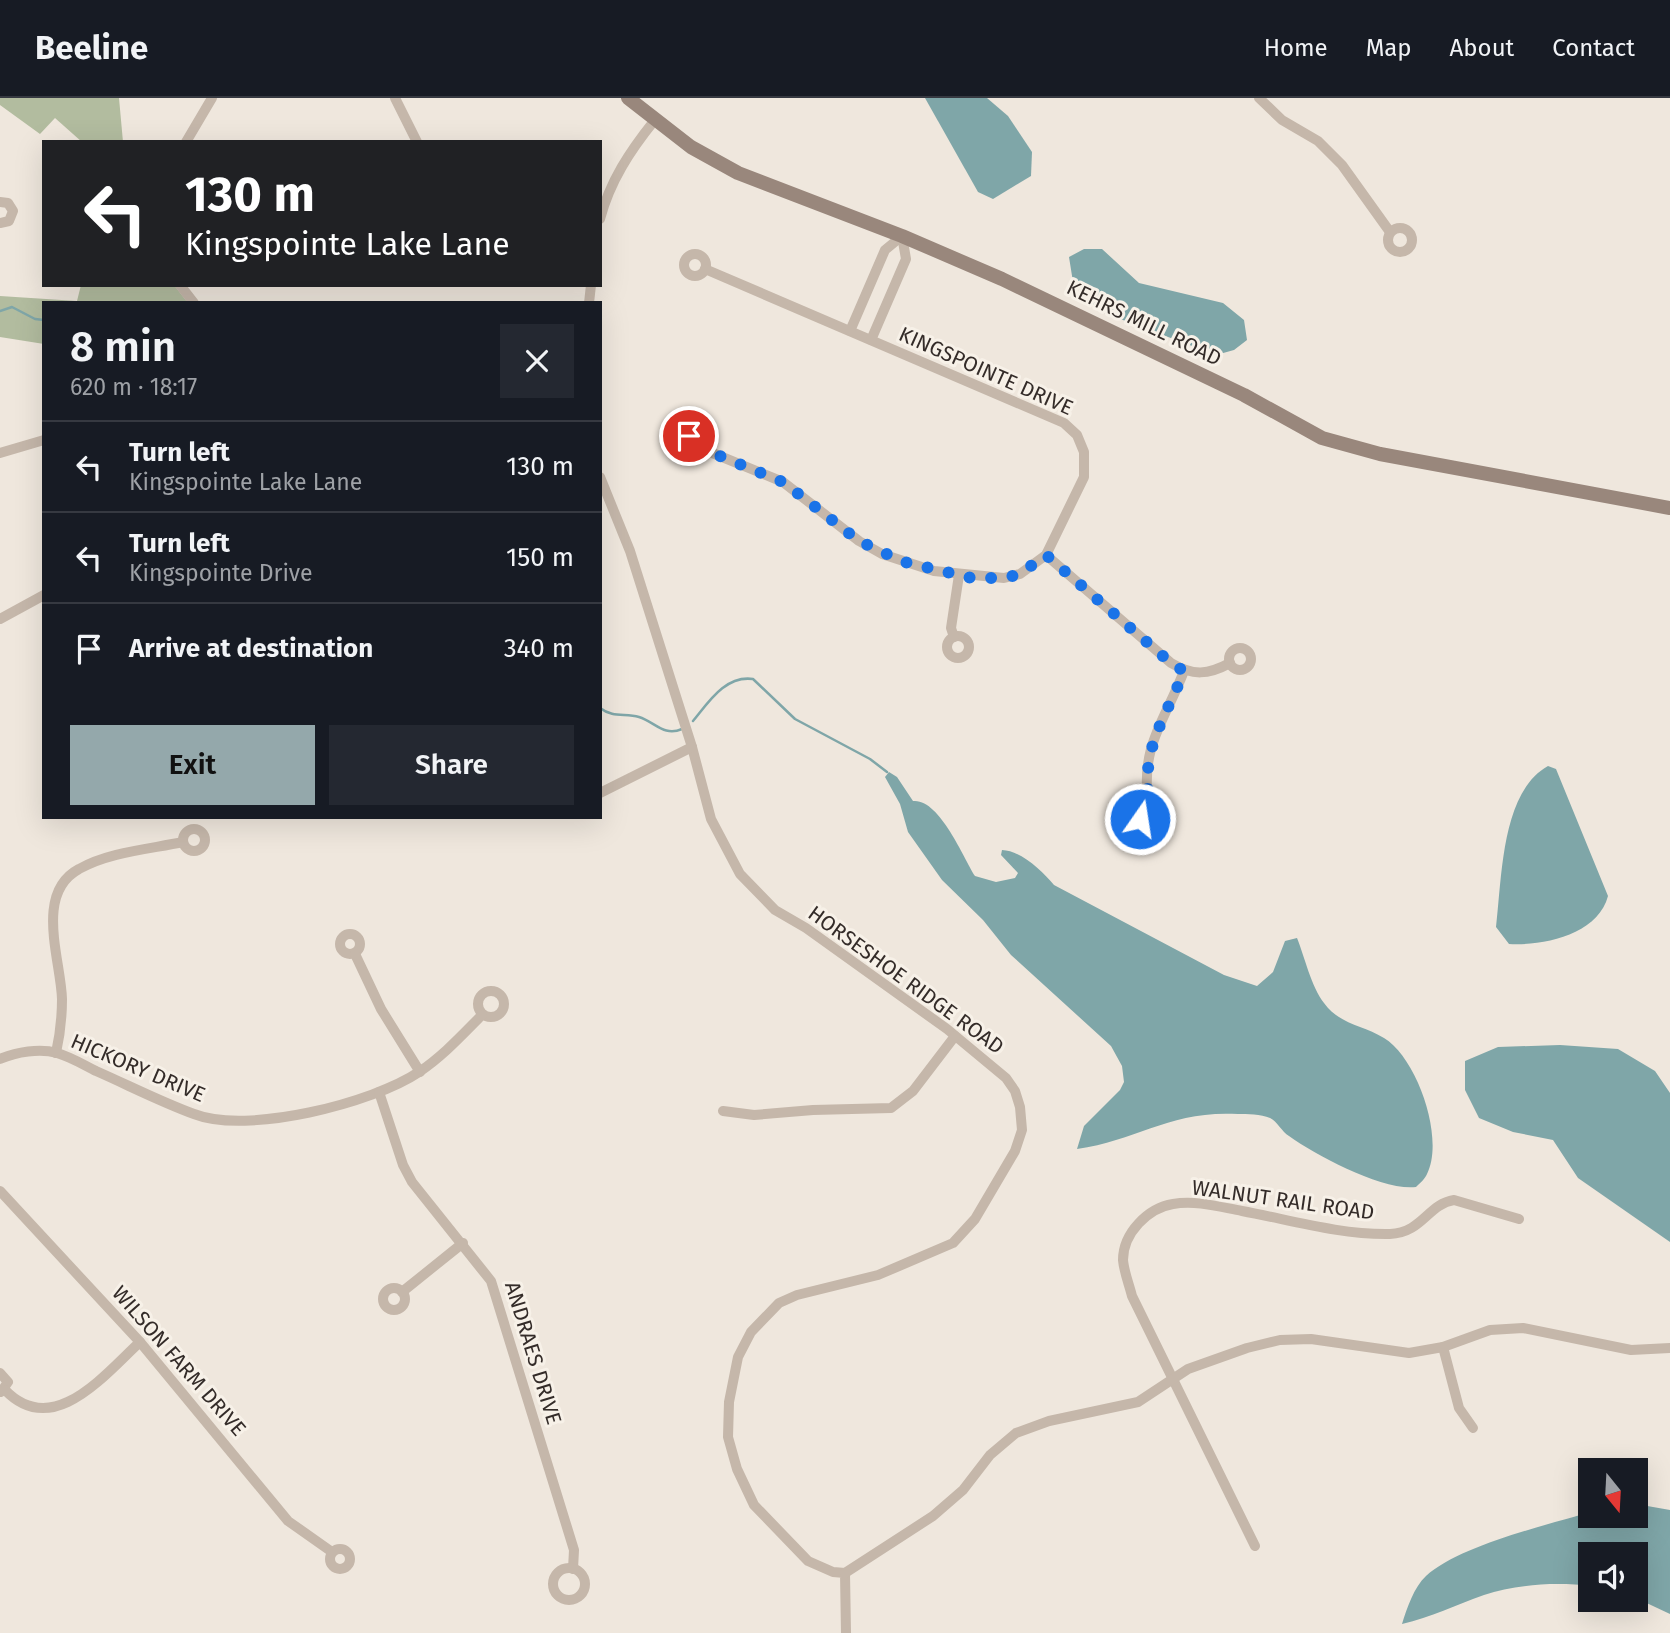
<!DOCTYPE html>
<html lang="en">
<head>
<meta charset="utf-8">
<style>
  :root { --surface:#171b24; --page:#242831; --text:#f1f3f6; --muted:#9ea1a6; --line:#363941; --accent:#94a8ab }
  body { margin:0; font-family:"Fira Sans",sans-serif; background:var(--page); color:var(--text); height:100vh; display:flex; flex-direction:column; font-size:26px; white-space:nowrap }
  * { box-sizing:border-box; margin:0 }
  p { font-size:23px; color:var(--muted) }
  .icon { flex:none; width:38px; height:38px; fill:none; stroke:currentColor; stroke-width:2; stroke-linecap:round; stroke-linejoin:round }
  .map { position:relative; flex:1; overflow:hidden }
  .panel { position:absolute; left:42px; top:203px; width:560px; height:518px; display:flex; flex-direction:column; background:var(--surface); border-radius:0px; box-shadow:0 7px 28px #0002 }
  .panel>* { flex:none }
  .top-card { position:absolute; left:42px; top:42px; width:560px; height:147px; border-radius:0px; box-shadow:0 7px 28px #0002; background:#202124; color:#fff; overflow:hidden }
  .needle { width:46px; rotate:162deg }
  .buttons { position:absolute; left:1578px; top:1360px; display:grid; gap:14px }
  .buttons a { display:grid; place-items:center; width:70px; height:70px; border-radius:0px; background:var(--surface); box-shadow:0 7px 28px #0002; font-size:35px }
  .pin { position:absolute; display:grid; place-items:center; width:60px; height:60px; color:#fff; margin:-30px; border:4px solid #fff; border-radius:50%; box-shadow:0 2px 7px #0007 }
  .me { position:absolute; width:77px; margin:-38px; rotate:13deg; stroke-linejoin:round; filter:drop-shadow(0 0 5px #0008) }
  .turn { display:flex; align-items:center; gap:24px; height:147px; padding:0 28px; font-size:32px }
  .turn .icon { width:91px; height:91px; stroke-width:2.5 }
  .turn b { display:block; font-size:49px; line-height:60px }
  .round { display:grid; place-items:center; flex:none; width:74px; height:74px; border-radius:0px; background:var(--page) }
  .headline { display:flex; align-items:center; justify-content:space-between; height:119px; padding:0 28px }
  h1 { font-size:42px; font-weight:600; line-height:52px }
  .primary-button { display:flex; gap:14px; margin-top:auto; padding:14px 28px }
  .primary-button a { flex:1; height:80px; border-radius:0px; background:var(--accent); color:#111; font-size:28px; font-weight:600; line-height:80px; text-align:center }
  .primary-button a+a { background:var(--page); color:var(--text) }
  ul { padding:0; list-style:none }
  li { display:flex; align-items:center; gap:21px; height:91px; padding:0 28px; border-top:2px solid var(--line) }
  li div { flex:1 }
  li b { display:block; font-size:26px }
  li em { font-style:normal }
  header { display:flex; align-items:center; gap:42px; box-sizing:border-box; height:98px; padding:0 35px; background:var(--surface); border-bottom:2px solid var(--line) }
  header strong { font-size:33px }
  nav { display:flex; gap:38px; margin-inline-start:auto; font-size:24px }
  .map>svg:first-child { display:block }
  .green { fill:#b2bc9f }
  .water { fill:#7fa6a8 }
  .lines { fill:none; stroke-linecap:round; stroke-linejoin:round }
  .stream { stroke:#7fa6a8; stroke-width:2.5 }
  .minor { stroke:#c5b7aa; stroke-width:10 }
  .secondary { stroke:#99877c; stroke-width:14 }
  .route { stroke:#1a73e8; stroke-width:12; stroke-dasharray:0 21.6 }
  .labels { text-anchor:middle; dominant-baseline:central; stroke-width:6; stroke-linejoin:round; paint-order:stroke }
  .street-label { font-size:21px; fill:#342c29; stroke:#f7f1e8 }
</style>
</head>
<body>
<header>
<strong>Beeline</strong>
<nav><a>Home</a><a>Map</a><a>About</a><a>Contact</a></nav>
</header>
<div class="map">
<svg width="1670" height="1535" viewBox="0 0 1670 1535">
  <rect width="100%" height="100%" fill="#efe7dd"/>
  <g class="green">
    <path d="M0 0H119L123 44H82L55 20 40 36 0 7Z"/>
    <path d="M81 187H174L188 205H44V246L0 239V198L77 203Z"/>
  </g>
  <g class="water">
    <path d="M925 0H987L1008 18 1032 54 1031 78 993 101 978 94Z"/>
    <path d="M1084 151H1102L1139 185 1223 205 1244 222 1247 242 1234 252 1216 257 1099 213 1073 184 1069 159Z"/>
    <path d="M1548 668 1556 671 1608 798C1598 836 1545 848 1509 846L1496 829C1502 781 1501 694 1548 668Z"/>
    <path d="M889 674 897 679 913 703C939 700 963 759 975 778L996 784 1015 780 1018 775 1001 757 1002 752C1022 753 1042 773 1054 787L1224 877 1257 888 1273 874 1285 843 1297 840C1305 860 1311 888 1324 905 1340 927 1363 927 1384 940 1417 960 1445 1040 1427 1076 1425 1081 1420 1085 1416 1089 1383 1093 1317 1058 1289 1038 1282 1034 1277 1023 1270 1020 1261 1016 1247 1016 1238 1016 1171 1012 1138 1042 1077 1051L1084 1028 1120 992 1124 984 1122 968 1111 948 1011 857 983 822 942 782 908 734 900 706 885 679Z"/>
    <path d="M1560 947 1618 951 1655 973 1670 995V1144L1578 1080 1553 1042 1513 1034 1479 1020 1465 992V963L1498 949Z"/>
    <path d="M1636 1406 1670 1412V1516L1636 1500V1456H1591V1488C1557 1484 1516 1486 1484 1497 1456 1507 1431 1519 1402 1526 1407 1510 1414 1489 1426 1478 1459 1448 1546 1427 1591 1414V1418H1636Z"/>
  </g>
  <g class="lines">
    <g class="stream">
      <path d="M0 213 12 209 35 221 44 222"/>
      <path d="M600 610C613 620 625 615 639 619 655 624 664 639 682 631"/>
      <path d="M693 623C708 605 725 577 753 581L795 621 870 661 887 674"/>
    </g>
    <g class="minor">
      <path d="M395 0 417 44"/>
      <path d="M1259 0 1282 22 1318 43 1342 67 1390 134"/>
      <path d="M186 44 212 0"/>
      <path d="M0 104 8 105 13 113 9 123 0 125"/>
      <path d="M600 121C610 83 630 53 654 23"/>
      <circle cx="1400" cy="142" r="12"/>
      <circle cx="695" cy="167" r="11"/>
      <path d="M705 171 1064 325 1077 337 1084 354V379L1046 457 1020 476 1004 480 934 473 882 456 859 443 783 384 705 352"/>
      <path d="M180 187 194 205"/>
      <path d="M589 205 591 187"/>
      <path d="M850 233 885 152 902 138"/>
      <path d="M871 242 906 161 902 138"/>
      <circle cx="695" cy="348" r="11"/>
      <path d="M0 355 44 342"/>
      <path d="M600 379 630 453 692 649 711 721 740 776 775 812 806 830 947 931 1006 980 1015 993 1020 1009 1022 1032 1015 1053 975 1121 953 1145 878 1177 797 1197 779 1205 751 1234 738 1259 729 1304 728 1339 737 1371 754 1407 808 1463 833 1474 845 1475 846 1535"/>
      <path d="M1046 457 1171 565C1193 578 1208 577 1230 565"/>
      <path d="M0 521 44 497"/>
      <circle cx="958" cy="549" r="11"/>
      <path d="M954 539 951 530 959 477"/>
      <circle cx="1240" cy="561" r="11"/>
      <path d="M600 695 692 649"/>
      <path d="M1148 705C1141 646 1164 625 1184 573"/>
      <circle cx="1149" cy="716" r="11"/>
      <circle cx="194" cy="742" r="11"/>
      <circle cx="350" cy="846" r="10"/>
      <path d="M355 856 381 911 420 974"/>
      <circle cx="491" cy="906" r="13"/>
      <path d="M56 955C60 937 62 919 62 901 61 862 34 795 79 771 109 754 150 751 183 744"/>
      <path d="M0 961C16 954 40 950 57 955 71 959 84 967 96 973 128 987 161 1004 194 1016 247 1037 373 1005 419 974 443 958 462 937 482 917"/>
      <path d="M379 994 403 1067 412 1084 491 1183 574 1452 573 1471"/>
      <path d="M723 1013 754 1017 813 1012 891 1010 913 993 955 938"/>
      <path d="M0 1093 140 1244 288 1423 332 1454"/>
      <circle cx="394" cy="1201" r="11"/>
      <path d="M402 1194 463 1145"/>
      <path d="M1443 1249 1459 1310 1473 1330"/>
      <path d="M0 1275 8 1284 1 1294"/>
      <path d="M5 1292C53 1342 105 1276 140 1244"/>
      <path d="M1255 1448 1132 1198C1129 1186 1124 1174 1123 1162 1123 1135 1148 1110 1173 1106 1196 1102 1220 1109 1242 1113 1290 1122 1341 1137 1390 1136 1422 1135 1428 1106 1454 1102L1519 1121"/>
      <circle cx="340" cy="1461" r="10"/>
      <circle cx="569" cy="1486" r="16"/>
      <path d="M845 1475 933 1418 963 1392 990 1357 1016 1335 1049 1323 1138 1304 1188 1271 1247 1250 1280 1242 1311 1241 1409 1255 1443 1249 1490 1232 1523 1230 1631 1252 1670 1250"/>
    </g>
    <path class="secondary" d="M628 0 691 49 738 75 902 138 1002 181 1244 297 1322 340 1380 356 1670 410"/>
  </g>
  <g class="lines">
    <path class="route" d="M689 338 697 337 703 341 705 352 783 384 859 443 904 464 972 480H1004L1020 476 1046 457 1171 565 1184 573C1165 622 1141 649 1149 705L1140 711V721"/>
  </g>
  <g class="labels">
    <g class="street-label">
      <text transform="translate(1144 225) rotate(26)">KEHRS MILL ROAD</text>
      <text transform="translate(986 273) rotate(24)">KINGSPOINTE DRIVE</text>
      <text transform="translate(906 882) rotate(36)">HORSESHOE RIDGE ROAD</text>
      <text transform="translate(138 970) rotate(23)">HICKORY DRIVE</text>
      <text transform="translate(1283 1102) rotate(8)">WALNUT RAIL ROAD</text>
      <text transform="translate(533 1255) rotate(73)">ANDRAES DRIVE</text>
      <text transform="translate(179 1263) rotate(49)">WILSON FARM DRIVE</text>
    </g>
  </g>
</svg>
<div class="buttons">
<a><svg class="needle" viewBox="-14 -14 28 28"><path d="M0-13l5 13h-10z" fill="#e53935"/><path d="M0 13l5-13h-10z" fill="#9ea1a6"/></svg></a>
<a><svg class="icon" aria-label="sound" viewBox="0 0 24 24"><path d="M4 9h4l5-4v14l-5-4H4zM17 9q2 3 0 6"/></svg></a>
</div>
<div class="pin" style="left:689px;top:338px;background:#d93025"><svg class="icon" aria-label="arrive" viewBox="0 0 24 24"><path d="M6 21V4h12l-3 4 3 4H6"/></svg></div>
<svg class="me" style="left:1140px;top:721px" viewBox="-20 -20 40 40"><circle r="17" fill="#1a73e8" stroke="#fff" stroke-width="3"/><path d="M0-11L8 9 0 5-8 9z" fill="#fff"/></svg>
<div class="top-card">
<div class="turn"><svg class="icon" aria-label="left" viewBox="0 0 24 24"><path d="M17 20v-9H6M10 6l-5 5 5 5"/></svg><div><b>130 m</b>Kingspointe Lake Lane</div></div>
</div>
<section class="panel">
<div class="headline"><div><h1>8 min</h1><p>620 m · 18:17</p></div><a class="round"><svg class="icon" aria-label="close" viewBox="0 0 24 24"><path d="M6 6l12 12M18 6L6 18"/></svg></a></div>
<ul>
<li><svg class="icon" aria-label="left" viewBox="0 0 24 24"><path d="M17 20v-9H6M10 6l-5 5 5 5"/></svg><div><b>Turn left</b><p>Kingspointe Lake Lane</p></div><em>130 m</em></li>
<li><svg class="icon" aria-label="left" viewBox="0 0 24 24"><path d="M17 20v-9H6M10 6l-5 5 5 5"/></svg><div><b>Turn left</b><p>Kingspointe Drive</p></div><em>150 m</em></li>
<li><svg class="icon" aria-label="arrive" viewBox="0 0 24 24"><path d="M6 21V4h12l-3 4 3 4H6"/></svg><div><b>Arrive at destination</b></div><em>340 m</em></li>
</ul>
<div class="primary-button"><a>Exit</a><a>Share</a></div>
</section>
</div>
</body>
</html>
